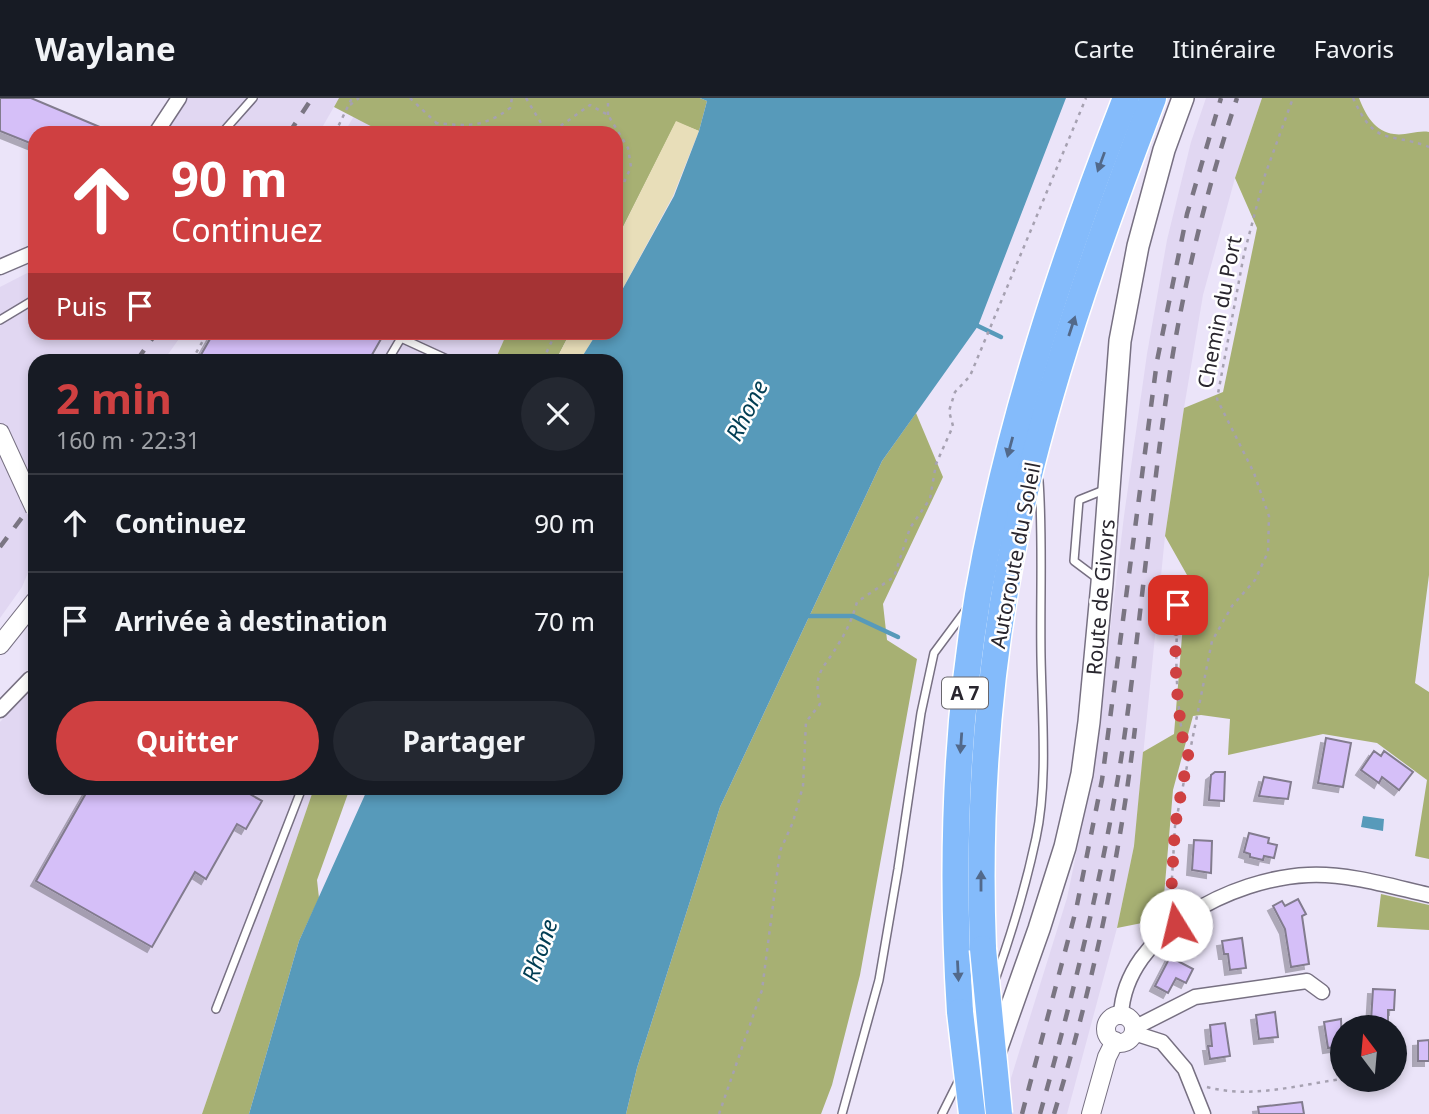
<!DOCTYPE html>
<html lang="fr">
<head>
<meta charset="utf-8">
<style>
  :root { --surface:#171b24; --page:#242831; --text:#f1f3f6; --muted:#9ea1a6; --line:#363941; --accent:#cf4041 }
  body { margin:0; font-family:"Noto Sans",sans-serif; background:var(--page); color:var(--text); height:100vh; display:flex; flex-direction:column; font-size:26px; white-space:nowrap }
  * { box-sizing:border-box; margin:0 }
  p { font-size:23px; color:var(--muted) }
  .icon { flex:none; width:38px; height:38px; fill:none; stroke:currentColor; stroke-width:2; stroke-linecap:round; stroke-linejoin:round }
  .map { position:relative; flex:1; overflow:hidden }
  .details { position:absolute; left:28px; top:256px; width:595px; height:441px; display:flex; flex-direction:column; background:var(--surface); border-radius:21px; box-shadow:0 4px 10px #0003 }
  .details>* { flex:none }
  .guide { position:absolute; left:28px; top:28px; width:595px; height:214px; border-radius:21px; box-shadow:0 4px 10px #0003; background:#cf4041; color:#fff; overflow:hidden }
  .needle { width:46px; rotate:344deg }
  .buttons { position:absolute; left:1330px; top:917px; display:grid; gap:14px }
  .buttons a { display:grid; place-items:center; width:77px; height:77px; border-radius:50%; background:var(--surface); box-shadow:0 4px 10px #0003; font-size:35px }
  .pin { position:absolute; display:grid; place-items:center; width:60px; height:60px; color:#fff; margin:-30px; border-radius:14px; box-shadow:0 4px 10px #0006 }
  .me { position:absolute; width:77px; margin:-38px; rotate:351deg; stroke-linejoin:round; filter:drop-shadow(0 0 5px #0008) }
  .turn { display:flex; align-items:center; gap:24px; height:147px; padding:0 28px; font-size:32px }
  .turn .icon { width:91px; height:91px; stroke-width:2.5 }
  .turn b { display:block; font-size:49px; line-height:60px }
  .then { display:flex; align-items:center; height:66px; padding:0 28px; background:#0003; gap:14px; font-size:26px }
  .round { display:grid; place-items:center; flex:none; width:74px; height:74px; border-radius:37px; background:var(--page) }
  .overview { display:flex; align-items:center; justify-content:space-between; height:119px; padding:0 28px }
  h1 { font-size:42px; font-weight:700; line-height:52px; color:var(--accent) }
  .button { display:flex; gap:14px; margin-top:auto; padding:14px 28px }
  .button a { flex:1; height:80px; border-radius:42px; background:var(--accent); color:#fff; font-size:28px; font-weight:700; line-height:80px; text-align:center }
  .button a+a { background:var(--page); color:var(--text) }
  ul { padding:0; list-style:none }
  li { display:flex; align-items:center; gap:21px; height:98px; padding:0 28px; border-top:2px solid var(--line) }
  li div { flex:1 }
  li b { display:block; font-size:26px }
  li em { font-style:normal }
  header { display:flex; align-items:center; gap:42px; box-sizing:border-box; height:98px; padding:0 35px; background:var(--surface); border-bottom:2px solid var(--line) }
  header strong { font-size:33px }
  nav { display:flex; gap:38px; margin-inline-start:auto; font-size:24px }
  .map>svg:first-child { display:block }
  .built { fill:#e1d7f2 }
  .forest { fill:#a7b073 }
  .sand { fill:#e8deb9 }
  .water { fill:#579aba }
  .lines { fill:none; stroke-linecap:round; stroke-linejoin:round }
  .stream { stroke:#579aba; stroke-width:4.5 }
  .building { fill:#d5bff8; stroke:#827b8e; stroke-width:2; filter:url(#shadow) }
  .service-casing { stroke:#777082; stroke-width:10 }
  .minor-casing { stroke:#777082; stroke-width:17 }
  .tertiary-casing { stroke:#777082; stroke-width:20 }
  .secondary-casing { stroke:#777082; stroke-width:24 }
  .motorway-casing { stroke:#fff; stroke-width:29 }
  .path { stroke:#a6a1b1; stroke-width:2.5; stroke-dasharray:3.5 5; stroke-linecap:butt }
  .service { stroke:#fff; stroke-width:7 }
  .minor { stroke:#fff; stroke-width:14 }
  .tertiary { stroke:#fff; stroke-width:18 }
  .secondary { stroke:#fff; stroke-width:21 }
  .motorway { stroke:#84bbfb; stroke-width:26 }
  .rail { stroke:#7a7582; stroke-width:4.5; stroke-dasharray:12 12; stroke-linecap:butt }
  .tertiary-bridge-casing { stroke:#777082; stroke-width:20; stroke-linecap:butt }
  .motorway-bridge-casing { stroke:#fff; stroke-width:29; stroke-linecap:butt }
  .tertiary-bridge { stroke:#fff; stroke-width:18 }
  .motorway-bridge { stroke:#84bbfb; stroke-width:26 }
  .oneway { fill:#52698a }
  .route { stroke:#cf4041; stroke-width:12; stroke-dasharray:0 21.6 }
  .labels { text-anchor:middle; dominant-baseline:central; stroke-width:5; stroke-linejoin:round; paint-order:stroke }
  .shield { fill:#fff; stroke:#69676d; stroke-width:2 }
  .shield-label { font-size:19px; font-weight:bold; fill:#29262e }
  .street-label { font-size:21px; fill:#29262e; stroke:#fff }
  .water-label { font-size:23px; font-style:italic; fill:#003d53; stroke:#fff }
</style>
</head>
<body>
<header>
<strong>Waylane</strong>
<nav><a>Carte</a><a>Itinéraire</a><a>Favoris</a></nav>
</header>
<div class="map">
<svg width="1429" height="1016" viewBox="0 0 1429 1016">
  <defs>
    <filter id="shadow"><feDropShadow dx="-5" dy="5" stdDeviation="0" flood-color="#0004"/></filter>
  </defs>
  <rect width="100%" height="100%" fill="#ebe4f9"/>
  <g class="built">
    <path d="M184 0H339L319 35H163Z"/>
    <path d="M1206 0H1262L1235 80 1203 197 1184 310 1165 438 1134 748 1117 830 1067 1016H1011L1007 993 1067 800 1093 675 1124 418 1147 256 1167 142 1191 44Z"/>
    <path d="M354 18 384 35H344Z"/>
    <path d="M35 171V234L183 235 164 262H35V458L22 489 0 520V189Z"/>
    <path d="M213 235H507L495 262H197Z"/>
    <path d="M35 587V690H314L202 1016H0V624Z"/>
  </g>
  <g class="forest">
    <path d="M339 0H700L707 3 699 33 676 24 616 143V35H384L334 9Z"/>
    <path d="M1262 0H1359C1365 16 1375 34 1394 36 1405 38 1417 32 1429 34V477L1415 585 1429 594V761L1415 758 1427 682 1377 645 1323 636 1228 657 1230 621 1201 617 1193 618 1173 692 1162 821 1117 830 1134 748 1143 654 1174 636 1187 477 1165 438 1184 310 1223 294 1257 130 1235 80Z"/>
    <path d="M507 235H570L556 262H495Z"/>
    <path d="M916 315 943 379 883 506 887 542 917 561 860 877 832 987 821 1016H626L637 970 720 709 882 363Z"/>
    <path d="M314 690H350L317 782 319 800 299 843 249 1016H202Z"/>
    <path d="M1381 796 1429 807V832L1377 829Z"/>
  </g>
  <g class="sand">
    <path d="M676 23 699 33 673 98 616 203V143Z"/>
    <path d="M570 235H597L580 262H556Z"/>
  </g>
  <g class="water">
    <path d="M700 0H1066L978 228 882 363 720 709 637 970 626 1016H249L299 843 368 690H616V262H580L597 235 616 234V203L674 98 699 33 707 3Z"/>
    <path d="M1363 718 1384 721 1383 733 1361 729Z"/>
  </g>
  <g class="lines">
    <g class="stream">
      <path d="M978 228 1001 239"/>
      <path d="M808 518H853L898 539"/>
    </g>
  </g>
  <g class="building">
    <path d="M0 0H31L114 35H35V47L0 33Z"/>
    <path d="M214 234H385L369 262H198Z"/>
    <path d="M1326 640 1351 645 1343 689 1318 685Z"/>
    <path d="M1374 653 1381 658 1384 653 1413 674 1399 692 1382 679 1379 685 1361 672Z"/>
    <path d="M1215 674H1225L1224 703 1209 702 1211 677Z"/>
    <path d="M1264 679 1291 684 1288 701 1259 698Z"/>
    <path d="M89 690H239L262 703 246 731 237 726 206 781 195 774 152 849 36 783Z"/>
    <path d="M1249 735 1269 740 1268 745 1277 747 1274 760 1264 758 1263 762 1250 759V756L1244 754Z"/>
    <path d="M1194 742 1212 743 1211 775 1192 772Z"/>
    <path d="M1298 801 1306 816 1302 818 1309 866 1291 869 1285 831 1273 808 1282 803 1285 808Z"/>
    <path d="M1242 840 1246 870 1230 872 1228 856H1224L1222 843Z"/>
    <path d="M1170 859 1193 871 1186 885 1176 880 1168 895 1155 888Z"/>
    <path d="M1373 891 1395 892 1394 912H1388V924L1371 923Z"/>
    <path d="M1275 914 1278 939 1259 941 1256 917Z"/>
    <path d="M1341 921 1342 948 1328 950 1324 924Z"/>
    <path d="M1225 925 1230 958 1210 961 1208 948H1212L1210 927Z"/>
    <path d="M1429 942V963H1418V943Z"/>
    <path d="M1302 1004 1304 1016H1259L1258 1009Z"/>
  </g>
  <g class="lines">
    <defs>
      <g id="service">
        <path d="M222 35 253 0"/>
        <path d="M0 222 35 201"/>
        <path d="M401 240 449 262"/>
        <path d="M388 262 401 240V234"/>
        <path d="M1098 481 1074 463 1079 402 1104 392"/>
        <path d="M996 879C1012 834 1026 787 1036 740 1048 685 1042 616 1041 559 1040 500 1043 441 1039 383"/>
        <path d="M216 911 302 690"/>
        <path d="M842 1016 879 882 898 771 921 615 934 555 966 512"/>
        <path d="M942 1016 959 982"/>
      </g>
      <g id="minor">
        <path d="M156 35 179 0"/>
        <path d="M0 169 35 154"/>
        <path d="M0 612 30 581"/>
        <path d="M1121 917C1125 834 1234 780 1308 777 1348 775 1390 788 1429 797"/>
        <path d="M1134 930 1195 899 1307 883 1322 894"/>
        <path d="M1134 935 1162 944 1185 971 1203 1016"/>
      </g>
      <g id="tertiary">
        <path d="M0 335 29 398"/>
        <path d="M0 547 35 503"/>
        <circle cx="1120" cy="931" r="14"/>
        <path d="M1091 1016 1107 959 1115 943"/>
      </g>
      <path id="secondary" d="M995 955 1039 831 1065 749 1082 676 1089 624 1102 485 1120 243 1138 148 1164 52 1183 0"/>
      <g id="motorway">
        <path d="M983 851C977 698 990 543 1025 393 1057 259 1104 128 1153 0"/>
        <path d="M960 914C951 775 955 633 978 497 1008 326 1063 161 1126 0"/>
      </g>
    </defs>
    <use href="#service" class="service-casing"/>
    <use href="#minor" class="minor-casing"/>
    <use href="#tertiary" class="tertiary-casing"/>
    <use href="#secondary" class="secondary-casing"/>
    <use href="#motorway" class="motorway-casing"/>
    <g class="path">
      <path d="M410 0 447 35"/>
      <path d="M526 0 544 30V35"/>
      <path d="M1353 0C1376 50 1387 33 1429 49"/>
      <path d="M350 7 359 0"/>
      <path d="M608 17V0"/>
      <path d="M435 25C466 28 484 30 510 10L512 0"/>
      <path d="M544 30 559 29 590 7 608 17 628 50 631 69 616 102"/>
      <path d="M335 35 352 0"/>
      <path d="M192 262 208 234"/>
      <path d="M543 262 556 234"/>
      <path d="M1181 481C1175 539 1174 584 1183 642L1190 647"/>
      <path d="M1170 815 1175 728 1212 543 1232 508 1255 482 1268 454 1269 418 1254 375 1217 301 1244 156 1265 77 1293 0"/>
      <path d="M1207 989C1251 1001 1298 987 1342 981"/>
      <path d="M719 1016 762 892 780 753 793 724 803 688 806 624 820 606C812 573 825 570 839 545 847 533 853 518 857 504L894 479 910 430 930 401 936 366 953 328 949 313 955 294 970 278 1086 0"/>
    </g>
    <use href="#service" class="service"/>
    <use href="#minor" class="minor"/>
    <use href="#tertiary" class="tertiary"/>
    <use href="#secondary" class="secondary"/>
    <use href="#motorway" class="motorway"/>
    <g class="rail">
      <path d="M289 35 312 0"/>
      <path d="M137 262 157 234"/>
      <path d="M0 449 35 402"/>
      <path d="M1022 1016 1076 812 1102 682 1157 263 1187 116 1221 0"/>
      <path d="M1040 1016C1073 897 1103 777 1122 655 1141 526 1151 396 1171 267 1186 176 1208 87 1237 0"/>
      <path d="M1054 1016C1092 890 1120 761 1135 630"/>
    </g>
    <defs>
      <path id="tertiary-bridge" d="M29 398 35 411"/>
      <g id="motorway-bridge">
        <path d="M983 851 999 1016"/>
        <path d="M960 914 972 1016"/>
      </g>
    </defs>
    <use href="#tertiary-bridge" class="tertiary-bridge-casing"/>
    <use href="#motorway-bridge" class="motorway-bridge-casing"/>
    <use href="#tertiary-bridge" class="tertiary-bridge"/>
    <use href="#motorway-bridge" class="motorway-bridge"/>
  </g>
  <defs><path id="oneway-solid" d="M-6-.8H1V-3.2L6.5 0L1 3.2V.8H-6Z" transform="scale(1.75)"/></defs>
  <g class="oneway">
    <use href="#oneway-solid" transform="translate(1101 64) rotate(110)"/>
    <use href="#oneway-solid" transform="translate(1072 228) rotate(-72)"/>
    <use href="#oneway-solid" transform="translate(1010 349) rotate(105)"/>
    <use href="#oneway-solid" transform="translate(961 645) rotate(94)"/>
    <use href="#oneway-solid" transform="translate(981 783) rotate(-90)"/>
    <use href="#oneway-solid" transform="translate(958 873) rotate(87)"/>
  </g>
  <g class="lines">
    <path class="route" d="M1176 827 1170 816 1175 728 1190 647 1183 642C1176 597 1173 553 1178 507"/>
  </g>
  <g class="labels">
    <rect class="shield" x="942" y="579.5" width="46" height="31" rx="5"/>
    <g class="shield-label">
      <text x="965" y="595">A 7</text>
    </g>
    <g class="street-label">
      <text transform="translate(1219 214) rotate(-79)">Chemin du Port</text>
      <text transform="translate(1015 457) rotate(-79)">Autoroute du Soleil</text>
      <text transform="translate(1100 499) rotate(-85)">Route de Givors</text>
    </g>
    <g class="water-label">
      <text transform="translate(746 312) rotate(-63)">Rhone</text>
      <text transform="translate(539 852) rotate(-71)">Rhone</text>
    </g>
  </g>
</svg>
<div class="buttons">
<a><svg class="needle" viewBox="-14 -14 28 28"><path d="M0-13l5 13h-10z" fill="#e53935"/><path d="M0 13l5-13h-10z" fill="#9ea1a6"/></svg></a>
</div>
<div class="pin" style="left:1178px;top:507px;background:#d93025"><svg class="icon" aria-label="arrive" viewBox="0 0 24 24"><path d="M6 21V4h12l-3 4 3 4H6"/></svg></div>
<svg class="me" style="left:1176px;top:827px" viewBox="-20 -20 40 40"><circle r="19" fill="#fff"/><path d="M0-13L10 11 0 6-10 11z" fill="#cf4041"/></svg>
<div class="guide">
<div class="turn"><svg class="icon" aria-label="ahead" viewBox="0 0 24 24"><path d="M12 20V5M6 11l6-6 6 6"/></svg><div><b>90 m</b>Continuez</div></div>
<div class="then">Puis<svg class="icon" aria-label="arrive" viewBox="0 0 24 24"><path d="M6 21V4h12l-3 4 3 4H6"/></svg></div>
</div>
<section class="details">
<div class="overview"><div><h1>2 min</h1><p>160 m · 22:31</p></div><a class="round"><svg class="icon" aria-label="close" viewBox="0 0 24 24"><path d="M6 6l12 12M18 6L6 18"/></svg></a></div>
<ul>
<li><svg class="icon" aria-label="ahead" viewBox="0 0 24 24"><path d="M12 20V5M6 11l6-6 6 6"/></svg><div><b>Continuez</b></div><em>90 m</em></li>
<li><svg class="icon" aria-label="arrive" viewBox="0 0 24 24"><path d="M6 21V4h12l-3 4 3 4H6"/></svg><div><b>Arrivée à destination</b></div><em>70 m</em></li>
</ul>
<div class="button"><a>Quitter</a><a>Partager</a></div>
</section>
</div>
</body>
</html>
